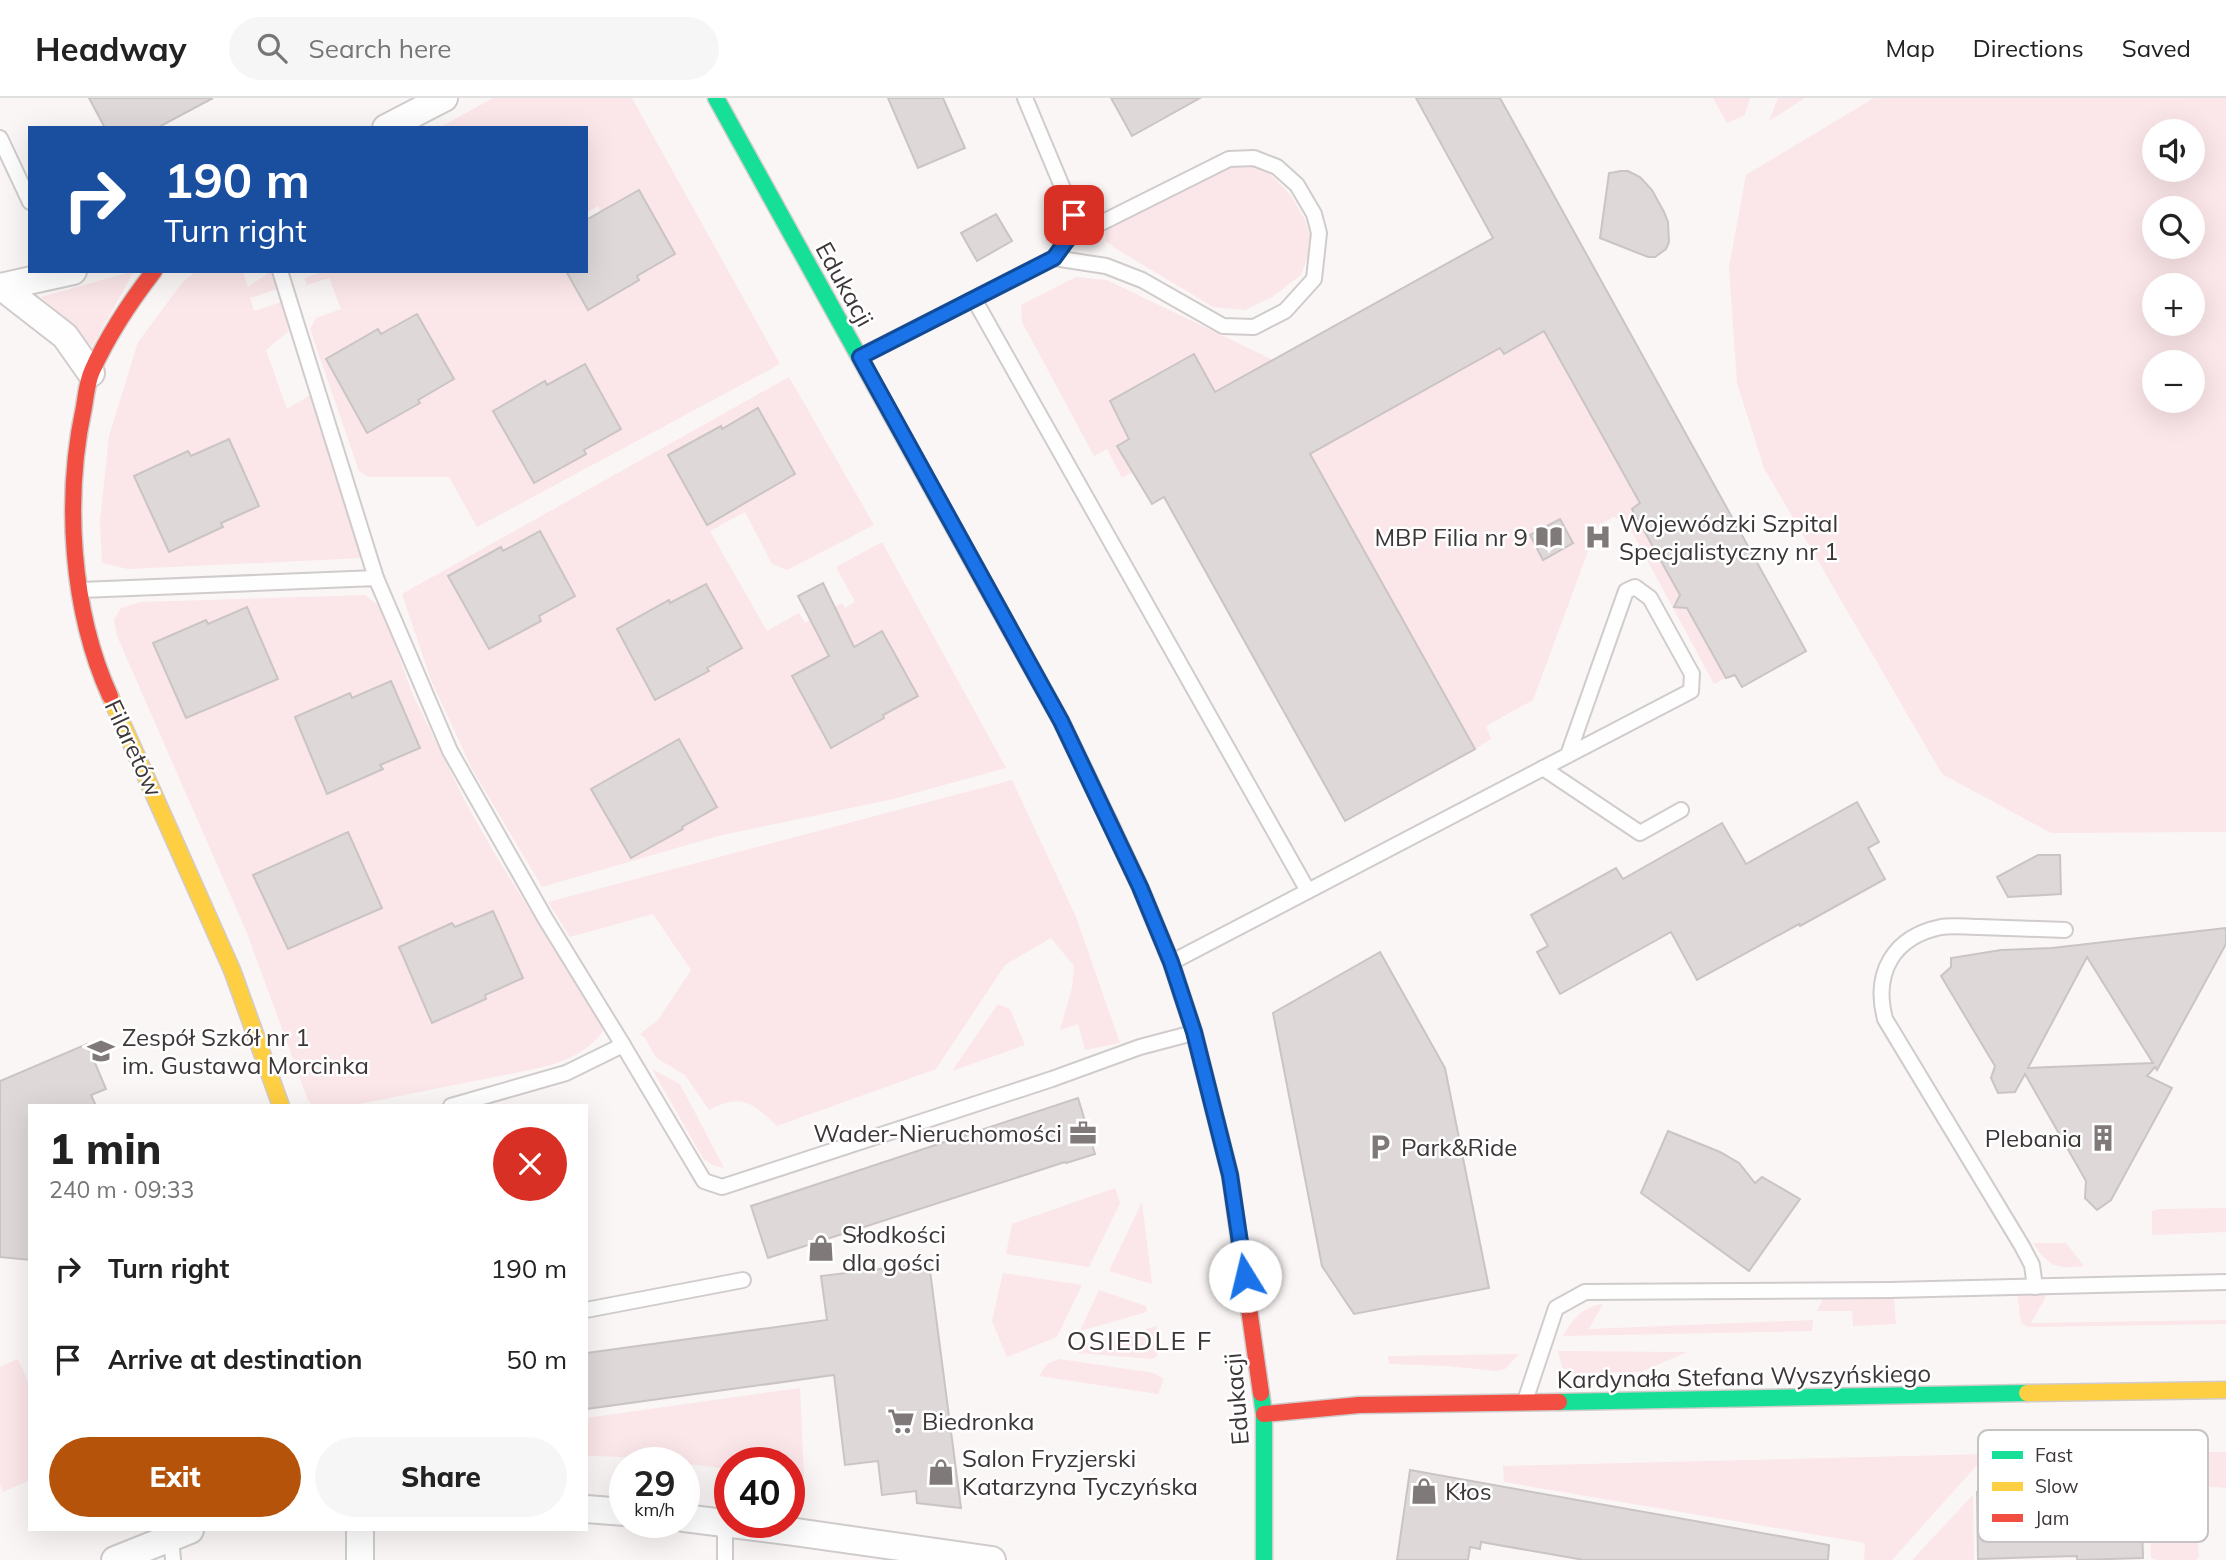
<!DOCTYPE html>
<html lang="en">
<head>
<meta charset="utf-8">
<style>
  :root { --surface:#fff; --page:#f6f6f6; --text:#222; --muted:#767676; --line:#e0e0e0; --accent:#b45309 }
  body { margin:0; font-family:Mulish,sans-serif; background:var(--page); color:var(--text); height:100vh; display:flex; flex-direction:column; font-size:26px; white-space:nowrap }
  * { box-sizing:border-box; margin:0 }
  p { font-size:23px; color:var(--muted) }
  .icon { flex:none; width:38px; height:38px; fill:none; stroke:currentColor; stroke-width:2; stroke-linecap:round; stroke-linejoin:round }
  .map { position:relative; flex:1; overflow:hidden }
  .panel { position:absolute; left:28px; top:1006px; width:560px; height:427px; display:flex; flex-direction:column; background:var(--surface); border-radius:0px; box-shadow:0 7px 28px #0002 }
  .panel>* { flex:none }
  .banner { position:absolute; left:28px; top:28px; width:560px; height:147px; border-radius:0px; box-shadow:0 7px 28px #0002; background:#1a4fa0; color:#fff; overflow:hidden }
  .controls { position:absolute; left:2142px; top:21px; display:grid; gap:14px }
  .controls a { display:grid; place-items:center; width:63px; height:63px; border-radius:50%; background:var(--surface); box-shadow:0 7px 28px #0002; font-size:35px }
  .speed { position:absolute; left:609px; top:1349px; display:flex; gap:14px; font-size:35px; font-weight:700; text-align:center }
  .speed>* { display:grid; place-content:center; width:91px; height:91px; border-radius:50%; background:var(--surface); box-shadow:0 7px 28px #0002; line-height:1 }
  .speed small { font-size:18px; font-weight:400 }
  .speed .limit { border:10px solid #d22; background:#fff; color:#111 }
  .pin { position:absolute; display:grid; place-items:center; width:60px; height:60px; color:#fff; margin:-30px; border-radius:14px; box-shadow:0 4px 10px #0006 }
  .me { position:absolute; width:77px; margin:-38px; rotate:351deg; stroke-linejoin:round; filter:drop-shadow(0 0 5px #0008) }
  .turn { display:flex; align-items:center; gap:24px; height:147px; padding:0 21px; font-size:32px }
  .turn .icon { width:91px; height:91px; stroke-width:2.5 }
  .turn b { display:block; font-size:49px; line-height:60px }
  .round { display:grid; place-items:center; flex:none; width:74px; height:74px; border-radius:37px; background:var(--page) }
  .summary { display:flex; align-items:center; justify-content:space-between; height:119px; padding:0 21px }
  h1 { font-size:42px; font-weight:800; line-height:52px }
  .button { display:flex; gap:14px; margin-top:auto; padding:14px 21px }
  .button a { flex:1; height:80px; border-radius:42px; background:var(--accent); color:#fff; font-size:28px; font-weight:800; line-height:80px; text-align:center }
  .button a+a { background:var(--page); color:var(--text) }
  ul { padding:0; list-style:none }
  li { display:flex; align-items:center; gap:21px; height:91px; padding:0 21px }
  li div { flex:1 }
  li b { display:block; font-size:26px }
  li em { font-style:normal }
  header { display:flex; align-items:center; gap:42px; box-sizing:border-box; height:98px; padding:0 35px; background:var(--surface); border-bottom:2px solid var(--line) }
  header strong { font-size:33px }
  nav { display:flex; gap:38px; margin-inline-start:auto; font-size:24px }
  .search { width:490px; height:63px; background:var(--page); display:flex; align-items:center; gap:18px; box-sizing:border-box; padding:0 24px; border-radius:38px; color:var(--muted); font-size:26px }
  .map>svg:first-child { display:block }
  .green { fill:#fbe6e9; fill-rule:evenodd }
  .building { fill:#ded8d9; stroke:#cac4c5; stroke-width:2; fill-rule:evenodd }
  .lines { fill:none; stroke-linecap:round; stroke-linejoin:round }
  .lane-casing { stroke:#d1cccc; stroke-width:18 }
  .street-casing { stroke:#d1cccc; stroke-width:30 }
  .fast-casing { stroke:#d1cccc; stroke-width:19 }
  .slow-casing { stroke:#d1cccc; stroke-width:19 }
  .jam-casing { stroke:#d1cccc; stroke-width:19 }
  .lane { stroke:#fefefe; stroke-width:14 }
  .street { stroke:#fefefe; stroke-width:26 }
  .fast { stroke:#16e098; stroke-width:16 }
  .slow { stroke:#ffcf43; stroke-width:16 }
  .jam { stroke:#f24e42; stroke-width:16 }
  .route-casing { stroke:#114b97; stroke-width:18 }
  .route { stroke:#1a73e8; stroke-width:12 }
  .labels { text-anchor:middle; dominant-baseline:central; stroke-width:5; stroke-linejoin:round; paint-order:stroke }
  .street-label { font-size:24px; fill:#3d3637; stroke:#fff }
  .poi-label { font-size:24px; fill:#3d3637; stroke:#fff; text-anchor:start }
  .neighbourhood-label { font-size:26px; letter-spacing:2px; fill:#3d3637; stroke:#fff }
  .key { fill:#fff; stroke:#c5c3c3; stroke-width:2 }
  .key-label { font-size:19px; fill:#3d3637 }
</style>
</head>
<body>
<header>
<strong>Headway</strong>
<div class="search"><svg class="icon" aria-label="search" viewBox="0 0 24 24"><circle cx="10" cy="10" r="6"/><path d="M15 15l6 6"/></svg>Search here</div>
<nav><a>Map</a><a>Directions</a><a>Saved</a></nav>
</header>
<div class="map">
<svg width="2226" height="1462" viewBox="0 0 2226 1462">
  <rect width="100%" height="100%" fill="#fbf6f6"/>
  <g class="green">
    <path d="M493 0H632L780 266 477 429 449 379H369L359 373 310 231 316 220 341 211 329 180 307 187 304 180 324 173H566L588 211 639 183 637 178 675 156 661 130 653 134 654 119 639 92 601 113 598 108 586 115V30H439ZM417 216 454 281 418 302 420 306 367 334 326 261 378 232 381 236ZM545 284 586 355 534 385 494 313Z"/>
    <path d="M1713 0H1750L1745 17 1727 25Z"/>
    <path d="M1778 0H1805L1769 23Z"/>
    <path d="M1874 0H2226V734L2051 735 1942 676 1764 370 1737 285 1729 169 1746 77ZM2154 33H2193V72H2154ZM2154 110H2193V149H2154ZM2154 187H2193V226H2154ZM2154 264H2193V303H2154Z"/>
    <path d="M1248 66 1271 77 1290 96 1304 120 1313 145 1301 177 1272 199 1245 212 1213 209 1115 150 1106 143 1105 132 1231 68Z"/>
    <path d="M134 173 92 249 74 228 41 199Z"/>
    <path d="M196 173H243L248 189 271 173 277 191 250 200 254 213 281 204 289 233 266 252 287 311 312 296 364 460 128 471 102 465 100 422 109 338 138 244 182 185ZM229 341 259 408 221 425 222 429 169 454 135 378 188 354 191 358Z"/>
    <path d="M1076 179 1107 182 1273 262 1215 294 1193 256 1110 303 1129 341 1117 348 1132 374 1122 380 1107 351 1094 358 1022 224 1021 207Z"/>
    <path d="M1541 227 1640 405 1633 411 1737 565 1726 580 1714 586 1625 421 1613 419 1597 429 1533 602 1486 628 1491 641 1475 651 1310 356Z"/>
    <path d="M789 279 874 427 787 472 772 466 745 414 710 433 767 533 799 515 805 525 842 505 845 510 855 504 836 469 882 444 1006 670 893 701 718 738 542 789 471 669 431 582 402 496ZM758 310 795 375 708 427 669 357 720 328 722 331ZM540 433 575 497 539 518 541 523 489 551 449 478 501 449 503 453ZM706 486 720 511 707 570 708 573 655 602 617 531 669 503 670 505ZM882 533 918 598 883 617 884 621 831 649 793 578 844 549 846 553ZM643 662 702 683 717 709 682 729 683 731 631 760 592 691Z"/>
    <path d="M365 497 381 509 413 597 467 707 496 758 602 928 603 933C589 954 563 964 540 970L349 1008H314L308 1002 247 835 117 538 114 522 121 510 140 504ZM247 509 259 537 252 541 264 548 276 576 238 593 240 597 186 620 153 545 205 522 208 526ZM391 583 420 650 380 667 382 672 327 696 295 619 350 595 352 600ZM349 738 380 805 343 827 288 851 253 777 308 752ZM452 825 455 829 511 852 523 880 485 897 486 901 433 925 399 849Z"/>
    <path d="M1012 682 1076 819 1120 945 1085 952 1078 926 1060 932 1072 890 1074 868 1051 840 1005 867 936 971 777 1028C752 1004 741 995 709 1012L685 977 656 960 645 940 640 936 658 922 691 872 653 816 570 839 548 804Z"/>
    <path d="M998 906 1010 911 1025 947 952 973Z"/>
    <path d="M652 971 680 986 724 1070 712 1067 703 1060Z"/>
    <path d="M1115 1090 1120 1105 1089 1169 1006 1156 1012 1126Z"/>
    <path d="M1142 1104 1152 1186 1109 1173Z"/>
    <path d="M2226 1110V1134L2152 1137V1113L2158 1111Z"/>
    <path d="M2033 1145H2066L2084 1168C2056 1171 2049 1169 2033 1145Z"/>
    <path d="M1003 1175 1082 1187 1057 1239 1007 1259 992 1223Z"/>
    <path d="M1099 1192 1146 1208 1147 1214 1080 1233Z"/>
    <path d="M2045 1193V1200L2031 1225 2226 1222V1226L2028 1229 2021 1225 2017 1194Z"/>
    <path d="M1823 1200 1894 1201 1896 1226 1853 1228 1852 1213H1817Z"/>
    <path d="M1603 1206 1589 1231 1813 1222 1812 1233 1563 1238C1573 1221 1582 1209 1603 1206Z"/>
    <path d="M1157 1228V1258L1153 1261 1077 1255 1078 1249Z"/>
    <path d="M1558 1253 1688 1254 1640 1274 1573 1275 1562 1269Z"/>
    <path d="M1519 1256 1505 1271 1496 1273 1447 1268 1389 1266 1388 1258Z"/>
    <path d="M18 1261 30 1288V1382L3 1394 0 1387V1269Z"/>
    <path d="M1059 1261 1154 1275 1164 1281 1158 1296 1039 1278 1047 1266Z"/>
    <path d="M800 1290 804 1379 789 1378V1365H730V1371L628 1359 586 1358V1320Z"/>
    <path d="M2109 1353 2226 1354V1390L2182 1386 2175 1435 2198 1440 2199 1459 2195 1462H2158L2151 1460 2149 1376 2110 1375Z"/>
    <path d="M1987 1356 1892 1462H1864L1865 1445 1504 1384 1503 1368Z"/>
    <path d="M1973 1397 1974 1462H1912Z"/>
  </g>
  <g class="building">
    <path d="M89 0H213L157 30H105Z"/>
    <path d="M888 0H943L965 50 918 70Z"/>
    <path d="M1111 0H1200L1132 38Z"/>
    <path d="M1416 0H1500L1806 553 1742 589 1735 577 1726 580 1687 510 1674 509 1680 497 1632 411 1640 405 1544 233 1504 256 1500 250 1310 356 1475 651 1345 723 1164 399 1152 406 1117 348 1129 341 1110 303 1194 256 1215 294 1493 140Z"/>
    <path d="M1621 73H1628L1640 79 1652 92 1664 114 1668 124 1669 144 1666 151 1655 159H1648L1600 140 1609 75Z"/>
    <path d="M639 92 675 156 637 178 639 182 588 212 566 173H586V122Z"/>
    <path d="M996 116 1012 143 977 163 961 135Z"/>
    <path d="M417 216 454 281 418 302 420 305 367 335 326 261 378 231 381 236Z"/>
    <path d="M585 266 621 331 584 352 586 356 534 385 493 313 545 283 547 287Z"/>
    <path d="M758 310 795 376 707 427 668 357 721 328 722 331Z"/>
    <path d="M229 341 259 408 221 425 223 429 169 454 134 378 188 353 191 358Z"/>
    <path d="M1560 421 1573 445 1543 462 1530 437Z"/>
    <path d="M540 433 575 498 539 518 541 523 489 551 448 478 501 449 503 453Z"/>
    <path d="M823 485 854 549 882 533 918 598 883 617 884 620 831 650 792 578 829 558 798 498Z"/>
    <path d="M706 486 742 550 707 570 709 573 655 602 617 531 669 502 670 505Z"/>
    <path d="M247 509 278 581 186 620 153 545 206 522 208 526Z"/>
    <path d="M391 583 420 650 380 667 383 671 327 696 295 619 350 595 352 600Z"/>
    <path d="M679 641 717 709 682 729 683 731 631 760 591 691Z"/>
    <path d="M1857 704 1879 744 1868 750 1885 781 1800 828 1799 826 1697 882 1671 834 1560 896 1537 854 1548 848 1531 817 1616 770 1623 781 1722 725 1746 766Z"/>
    <path d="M348 734 382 810 288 851 253 777Z"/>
    <path d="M2038 757H2060L2061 796 2008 799 1997 779Z"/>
    <path d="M493 813 523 880 485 897 486 901 432 925 399 849 452 825 455 829Z"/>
    <path d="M2226 830V846L2157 972 2155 969 2147 978 2172 990 2111 1102 2097 1112 2085 1100 2086 1083 2025 976 2015 994 1998 995 1991 980 1995 968 1941 878 1951 869V860L2001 852 2052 850ZM2087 859 2153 965 2028 970Z"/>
    <path d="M1380 854 1445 970 1489 1190 1354 1216 1322 1168 1273 915Z"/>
    <path d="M87 946 106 991 91 997 96 1008H30V1162L0 1159V983Z"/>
    <path d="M1078 1000 1095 1056 1066 1065 1065 1064 768 1160 751 1108Z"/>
    <path d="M1668 1033 1720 1054 1739 1065 1755 1085 1762 1079 1800 1101 1749 1173 1641 1095Z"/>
    <path d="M929 1165 961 1410 917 1405 916 1393 882 1397 878 1363 845 1367 834 1277 586 1311V1255L827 1222 821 1178Z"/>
    <path d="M1410 1372 1829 1447 1828 1462H1584L1481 1444 1480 1451 1470 1449 1468 1462H1397Z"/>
    <path d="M2141 1390 2143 1460 2077 1462V1458L1978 1461 1977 1394 2028 1392 2030 1426 2092 1424 2091 1392Z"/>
  </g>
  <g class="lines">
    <defs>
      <g id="lane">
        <path d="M0 40 30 104"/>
        <path d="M1054 160 1106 168 1142 182 1223 228 1254 229 1285 213 1314 181 1319 135 1314 116 1297 87 1277 69 1254 60 1229 61 1067 142"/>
        <path d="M280 173 376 480"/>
        <path d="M974 201 1308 793"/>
        <path d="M861 258 1054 160 1067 142 1074 117 1025 0"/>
        <path d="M81 492 376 480 450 653 545 820 623 947"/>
        <path d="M1543 670 1640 735 1681 712"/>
        <path d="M1172 864 1691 593 1692 576 1650 500 1635 489 1626 493 1568 657"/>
        <path d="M451 1008 566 975 623 947 704 1083 722 1089 1052 981 1140 949 1193 935"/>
        <path d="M2035 1189 2032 1167 2022 1148 1885 921C1873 875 1893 839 1941 829 1953 827 1967 829 1979 829 2008 830 2036 831 2065 832"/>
        <path d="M586 1212 743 1182"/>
        <path d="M1525 1303 1556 1210 1585 1194 1890 1192 2226 1184"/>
        <path d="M171 1440 173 1462"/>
        <path d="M725 1462V1426"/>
      </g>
      <g id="street">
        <path d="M386 30 444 0"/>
        <path d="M0 189 73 173"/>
        <path d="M2 189 65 238 91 275"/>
        <path d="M586 1411 625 1414"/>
        <path d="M684 1420 795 1434 992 1462"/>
        <path d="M360 1432V1462"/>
        <path d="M115 1462 190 1432"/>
      </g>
      <g id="fast">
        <path d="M716 0 986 488"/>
        <path d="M1261 1295 1264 1316V1462"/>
        <path d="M1559 1304 2027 1295"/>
      </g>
      <g id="slow">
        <path d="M986 488 1061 623 1109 723"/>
        <path d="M110 598 232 872 281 1008"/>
        <path d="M2027 1295 2226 1292"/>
      </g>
      <g id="jam">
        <path d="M110 598C71 512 64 401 84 309 86 298 87 284 92 273 108 237 130 204 154 173"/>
        <path d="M1109 723 1140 789 1171 864 1194 934 1230 1077 1261 1295"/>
        <path d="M1264 1316 1359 1307 1559 1304"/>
      </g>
    </defs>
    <use href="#lane" class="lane-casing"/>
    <use href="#street" class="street-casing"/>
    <use href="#fast" class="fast-casing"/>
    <use href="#slow" class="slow-casing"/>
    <use href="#jam" class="jam-casing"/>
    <use href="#lane" class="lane"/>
    <use href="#street" class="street"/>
    <use href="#fast" class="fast"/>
    <use href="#slow" class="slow"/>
    <use href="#jam" class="jam"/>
  </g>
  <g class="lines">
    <defs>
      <path id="route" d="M1074 117 1067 142 1054 160 860 259 1061 623 1140 789 1171 864 1194 934 1230 1077 1245 1178"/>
    </defs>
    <use href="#route" class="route-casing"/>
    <use href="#route" class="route"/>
  </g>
  <defs>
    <symbol id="library-bare" viewBox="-9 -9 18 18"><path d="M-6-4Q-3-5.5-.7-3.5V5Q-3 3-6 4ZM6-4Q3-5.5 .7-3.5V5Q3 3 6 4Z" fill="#80797a" stroke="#fff" stroke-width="2.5" paint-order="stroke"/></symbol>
    <symbol id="hospital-bare" viewBox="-9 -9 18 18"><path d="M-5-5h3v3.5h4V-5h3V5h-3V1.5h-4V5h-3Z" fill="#80797a" stroke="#fff" stroke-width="2.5" paint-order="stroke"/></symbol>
    <symbol id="school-bare" viewBox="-9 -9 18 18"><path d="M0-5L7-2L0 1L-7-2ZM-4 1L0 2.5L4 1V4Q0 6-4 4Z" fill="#80797a" stroke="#fff" stroke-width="2.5" paint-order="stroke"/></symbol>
    <symbol id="office-bare" viewBox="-9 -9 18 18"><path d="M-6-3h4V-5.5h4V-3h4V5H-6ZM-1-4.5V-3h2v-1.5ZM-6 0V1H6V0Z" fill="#80797a" stroke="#fff" stroke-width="2.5" paint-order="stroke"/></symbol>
    <symbol id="building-bare" viewBox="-9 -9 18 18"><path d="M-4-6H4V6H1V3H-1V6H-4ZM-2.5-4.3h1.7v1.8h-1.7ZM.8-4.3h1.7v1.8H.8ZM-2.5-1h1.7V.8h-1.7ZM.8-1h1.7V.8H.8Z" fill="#80797a" stroke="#fff" stroke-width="2.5" paint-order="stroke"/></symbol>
    <symbol id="parking-bare" viewBox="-9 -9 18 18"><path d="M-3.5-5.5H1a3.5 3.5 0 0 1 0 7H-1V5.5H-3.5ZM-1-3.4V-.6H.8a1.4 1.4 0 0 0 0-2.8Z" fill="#80797a" stroke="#fff" stroke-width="2.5" paint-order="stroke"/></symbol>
    <symbol id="shop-bare" viewBox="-9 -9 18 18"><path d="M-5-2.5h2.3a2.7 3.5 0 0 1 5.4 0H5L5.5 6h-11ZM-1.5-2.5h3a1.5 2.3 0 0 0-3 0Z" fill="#80797a" stroke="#fff" stroke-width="2.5" paint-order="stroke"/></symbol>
    <symbol id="supermarket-bare" viewBox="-9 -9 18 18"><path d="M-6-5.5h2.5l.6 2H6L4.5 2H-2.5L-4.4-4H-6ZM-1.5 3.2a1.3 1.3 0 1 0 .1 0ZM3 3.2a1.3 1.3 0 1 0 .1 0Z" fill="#80797a" stroke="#fff" stroke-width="2.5" paint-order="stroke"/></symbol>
  </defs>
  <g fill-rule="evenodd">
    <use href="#library-bare" x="1530" y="420" width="38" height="38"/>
    <use href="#hospital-bare" x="1579" y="420" width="38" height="38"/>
    <use href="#school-bare" x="82" y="934" width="38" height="38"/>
    <use href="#office-bare" x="1064" y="1016" width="38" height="38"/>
    <use href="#building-bare" x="2084" y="1021" width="38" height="38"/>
    <use href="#parking-bare" x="1361" y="1030" width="38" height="38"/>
    <use href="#shop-bare" x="802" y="1131" width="38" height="38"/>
    <use href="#supermarket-bare" x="882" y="1304" width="38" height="38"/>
    <use href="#shop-bare" x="922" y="1355" width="38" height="38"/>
    <use href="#shop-bare" x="1405" y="1374" width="38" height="38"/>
  </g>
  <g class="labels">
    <g class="street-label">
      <text transform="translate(845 186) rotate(61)">Edukacji</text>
      <text transform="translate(134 650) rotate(65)">Filaretów</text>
      <text transform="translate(1744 1278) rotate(-1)">Kardynała Stefana Wyszyńskiego</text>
      <text transform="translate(1236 1301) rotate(-95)">Edukacji</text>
    </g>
    <g class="poi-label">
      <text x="1619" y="425">Wojewódzki Szpital<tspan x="1619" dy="28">Specjalistyczny nr 1</tspan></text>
      <text x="1528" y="439" text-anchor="end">MBP Filia nr 9</text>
      <text x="122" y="939">Zespół Szkół nr 1<tspan x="122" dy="28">im. Gustawa Morcinka</tspan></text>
      <text x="1062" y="1035" text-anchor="end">Wader-Nieruchomości</text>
      <text x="2082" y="1040" text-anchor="end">Plebania</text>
      <text x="1401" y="1049">Park&amp;Ride</text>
      <text x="842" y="1136">Słodkości<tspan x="842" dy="28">dla gości</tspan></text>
      <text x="922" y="1323">Biedronka</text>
      <text x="962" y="1360">Salon Fryzjerski<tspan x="962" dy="28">Katarzyna Tyczyńska</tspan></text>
      <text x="1445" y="1393">Kłos</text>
    </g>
    <g class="neighbourhood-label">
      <text x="1140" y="1242">OSIEDLE F</text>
    </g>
  </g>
  <rect x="1978" y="1332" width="230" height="112" rx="10" class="key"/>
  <rect x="1992" y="1353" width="31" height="8" fill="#16e098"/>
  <rect x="1992" y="1384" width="31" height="9" fill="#ffcf43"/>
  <rect x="1992" y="1416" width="31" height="8" fill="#f24e42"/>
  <g class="key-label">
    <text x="2035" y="1364">Fast</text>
    <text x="2035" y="1395">Slow</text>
    <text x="2035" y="1427">Jam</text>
  </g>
</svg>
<div class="controls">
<a><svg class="icon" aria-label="sound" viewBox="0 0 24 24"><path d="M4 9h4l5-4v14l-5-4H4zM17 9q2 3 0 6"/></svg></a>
<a><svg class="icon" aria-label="search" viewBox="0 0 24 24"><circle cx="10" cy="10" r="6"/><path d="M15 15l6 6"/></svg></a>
<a>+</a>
<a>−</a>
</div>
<div class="speed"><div>29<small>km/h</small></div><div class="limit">40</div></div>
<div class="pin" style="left:1074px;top:117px;background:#d93025"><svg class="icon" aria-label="arrive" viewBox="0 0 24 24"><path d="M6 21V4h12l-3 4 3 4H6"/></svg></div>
<svg class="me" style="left:1245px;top:1178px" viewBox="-20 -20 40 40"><circle r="19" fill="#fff"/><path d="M0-13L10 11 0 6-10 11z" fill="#1a73e8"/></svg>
<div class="banner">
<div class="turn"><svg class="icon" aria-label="right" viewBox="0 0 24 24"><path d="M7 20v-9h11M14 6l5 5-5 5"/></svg><div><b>190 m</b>Turn right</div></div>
</div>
<section class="panel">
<div class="summary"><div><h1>1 min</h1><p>240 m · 09:33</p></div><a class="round" style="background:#d93025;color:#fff"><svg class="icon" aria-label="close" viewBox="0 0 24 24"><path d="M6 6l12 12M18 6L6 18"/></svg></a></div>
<ul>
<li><svg class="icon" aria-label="right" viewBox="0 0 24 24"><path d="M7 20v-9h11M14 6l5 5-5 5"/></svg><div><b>Turn right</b></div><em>190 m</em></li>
<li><svg class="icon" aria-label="arrive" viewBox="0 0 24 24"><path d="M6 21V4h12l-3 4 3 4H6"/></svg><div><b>Arrive at destination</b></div><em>50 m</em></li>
</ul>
<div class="button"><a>Exit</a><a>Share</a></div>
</section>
</div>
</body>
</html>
